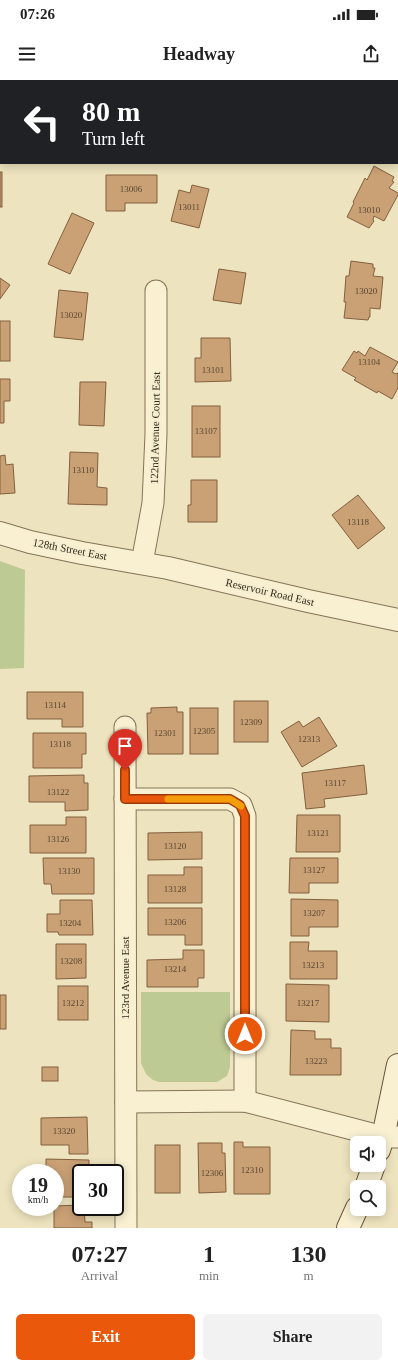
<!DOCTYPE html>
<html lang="en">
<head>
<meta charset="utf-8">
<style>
  :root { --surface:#fff; --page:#f2f2f2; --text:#222; --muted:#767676; --accent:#ea580c }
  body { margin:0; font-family:"Times New Roman",serif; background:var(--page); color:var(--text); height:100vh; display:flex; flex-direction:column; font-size:15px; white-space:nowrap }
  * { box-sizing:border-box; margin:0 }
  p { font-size:13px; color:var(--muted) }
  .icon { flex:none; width:22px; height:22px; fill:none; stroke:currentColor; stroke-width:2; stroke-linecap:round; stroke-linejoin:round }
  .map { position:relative; height:1148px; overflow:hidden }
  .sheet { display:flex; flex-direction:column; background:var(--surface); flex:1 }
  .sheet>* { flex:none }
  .top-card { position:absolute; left:0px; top:0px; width:398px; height:84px; box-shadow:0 2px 10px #0003; background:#202124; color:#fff; overflow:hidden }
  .fabs { position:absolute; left:350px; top:1056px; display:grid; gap:8px }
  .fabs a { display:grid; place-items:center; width:36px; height:36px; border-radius:6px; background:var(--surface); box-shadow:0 2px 10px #0003; font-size:20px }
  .speed { position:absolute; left:12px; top:1084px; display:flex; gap:8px; font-size:20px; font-weight:700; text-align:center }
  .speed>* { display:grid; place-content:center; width:52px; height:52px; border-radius:50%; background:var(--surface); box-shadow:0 2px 10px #0003; line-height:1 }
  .speed small { font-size:10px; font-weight:400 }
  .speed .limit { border:2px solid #111; border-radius:6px; background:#fff; color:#111 }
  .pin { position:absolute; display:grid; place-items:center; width:34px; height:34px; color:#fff; margin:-41px -17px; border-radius:50% 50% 50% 0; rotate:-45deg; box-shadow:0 0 4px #0007 }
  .pin .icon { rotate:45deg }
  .me { position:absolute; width:44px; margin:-22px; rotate:0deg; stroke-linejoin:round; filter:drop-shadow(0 0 3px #0008) }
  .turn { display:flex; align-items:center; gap:14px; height:84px; padding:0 16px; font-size:18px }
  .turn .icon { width:52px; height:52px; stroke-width:2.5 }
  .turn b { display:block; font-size:28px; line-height:34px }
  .eta { display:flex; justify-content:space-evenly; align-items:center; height:68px; text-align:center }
  .eta b { font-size:24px; font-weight:600; line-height:28px }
  .button { display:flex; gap:8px; margin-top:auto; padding:8px 16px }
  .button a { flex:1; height:46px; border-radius:6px; background:var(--accent); color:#fff; font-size:16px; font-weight:600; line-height:46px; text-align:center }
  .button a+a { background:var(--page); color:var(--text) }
  .status { display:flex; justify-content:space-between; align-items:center; height:28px; padding:0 20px; background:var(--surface); direction:ltr }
  .status svg { height:11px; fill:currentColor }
  header { display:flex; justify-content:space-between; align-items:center; height:52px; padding:0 16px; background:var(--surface); font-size:18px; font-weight:600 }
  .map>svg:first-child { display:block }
  .green { fill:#beca93 }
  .building { fill:#caa075; stroke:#83603e }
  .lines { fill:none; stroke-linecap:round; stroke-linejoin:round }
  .minor-casing { stroke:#847457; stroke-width:23 }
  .tertiary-casing { stroke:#847457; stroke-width:24 }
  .secondary-casing { stroke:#66553b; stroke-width:24 }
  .minor { stroke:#f8f0d1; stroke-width:21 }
  .tertiary { stroke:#f8f0d1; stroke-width:22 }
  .secondary { stroke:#f8f0d1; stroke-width:22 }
  .route-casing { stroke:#983908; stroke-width:10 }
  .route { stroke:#ea580c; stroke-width:7 }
  .slow { stroke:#f59e0b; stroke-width:7 }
  .labels { text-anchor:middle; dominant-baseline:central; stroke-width:3; stroke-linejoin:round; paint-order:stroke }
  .number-label { font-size:9px; fill:#5a4832 }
  .street-label { font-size:11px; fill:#342a1c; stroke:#f4edce }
</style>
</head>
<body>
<div class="status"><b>07:26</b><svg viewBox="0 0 49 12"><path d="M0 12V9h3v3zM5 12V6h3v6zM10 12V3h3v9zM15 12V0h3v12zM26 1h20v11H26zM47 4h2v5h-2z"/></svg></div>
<header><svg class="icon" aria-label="menu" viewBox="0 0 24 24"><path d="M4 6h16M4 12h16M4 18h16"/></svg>Headway<svg class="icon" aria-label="share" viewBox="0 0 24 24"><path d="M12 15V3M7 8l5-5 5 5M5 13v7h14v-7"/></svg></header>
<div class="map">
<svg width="398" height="1148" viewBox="0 0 398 1148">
  <rect width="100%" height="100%" fill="#ede3be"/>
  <g class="green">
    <path d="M0 481 25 490 24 588 0 589Z"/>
    <path d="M141 912H230V987L227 996 217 1002H159L153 1000 146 994 141 983Z"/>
  </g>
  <g class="building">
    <path d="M374 86 394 97 392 101 394 102 389 108 398 113V115L384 141 374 136 373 140 374 141 369 148 347 137 354 123 353 122 365 98 367 100Z"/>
    <rect x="0" y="92" width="2" height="35"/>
    <path d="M106 95H157V123H125V131H106Z"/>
    <path d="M192 105 209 109 199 148 171 141 179 110 190 113Z"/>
    <path d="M72 133 94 143 70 194 48 184Z"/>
    <path d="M351 181 373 184V188H375L373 196 383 197 380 229 370 228V237H369L368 240 344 238 346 222H344L346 196H349Z"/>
    <path d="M219 189 246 193 241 224 213 220Z"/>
    <path d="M0 198 10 205 0 219Z"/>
    <path d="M59 210 88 213 83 260 54 257Z"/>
    <rect x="0" y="241" width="10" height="40"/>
    <path d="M201 258H230L231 301 195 302V278H201Z"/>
    <path d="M370 267 398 282 392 292 396 294 398 293V308L392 319 378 311 377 313 354 300 356 298 342 290 354 271 357 273 358 271 365 276Z"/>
    <path d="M0 299H10V321H4V343H0Z"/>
    <path d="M80 302H106L104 346 79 345Z"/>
    <rect x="192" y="326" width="28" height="51"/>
    <path d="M70 372 98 373 97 407 107 408V425L68 424Z"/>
    <path d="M5 375 6 385 13 384 15 413 0 414V376Z"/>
    <path d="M191 400H217V442H188V425H191Z"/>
    <path d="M358 415 385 448 358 469 332 435Z"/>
    <path d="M27 612H83V647H62V639H27Z"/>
    <rect x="234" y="621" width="34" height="41"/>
    <path d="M177 627V632H183V674H148L147 633H151V628Z"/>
    <rect x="190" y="628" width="28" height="46"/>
    <path d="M319 637 337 666 302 687 281 652 299 641 303 647Z"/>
    <path d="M33 653H86V674H82V688H33Z"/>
    <path d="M364 685 367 714 324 719 325 727 306 729 302 693Z"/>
    <path d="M84 695V703H88V730L65 731V722H29V696Z"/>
    <path d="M297 735H340V772H296Z"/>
    <path d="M66 737H86V773H30V745H66Z"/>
    <path d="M202 752V779L148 780V753Z"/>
    <path d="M43 778H94V814H52L51 804H44Z"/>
    <path d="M290 778H338V803H309V813H289Z"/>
    <path d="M184 787H202V823H148V795H184Z"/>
    <path d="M291 819 338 820V847H309V856H291Z"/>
    <path d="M60 820H92L93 855H59L58 852H47V834H60Z"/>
    <path d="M148 828H202V865H185V855H148Z"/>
    <path d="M290 862H309L308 871H337V899H290Z"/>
    <path d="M56 864H86V898L56 899Z"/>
    <path d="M183 870H204V898H198V907H147V880L183 879Z"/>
    <path d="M286 904 329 905V942L286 941Z"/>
    <rect x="58" y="906" width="30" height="34"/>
    <rect x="0" y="915" width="6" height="34"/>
    <path d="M291 950 315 951V959H331V968H341V995H290Z"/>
    <rect x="42" y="987" width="16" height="14"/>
    <path d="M87 1037 88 1074H69V1065H41V1038Z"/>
    <path d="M234 1062H243V1067H270V1114H234Z"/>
    <path d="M198 1063H222V1073H225L226 1112 199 1113Z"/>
    <rect x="155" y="1065" width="25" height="48"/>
    <path d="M46 1079 89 1080V1093H81V1117H55V1093H46Z"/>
    <path d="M81 1125V1127H84L85 1142H92V1148H54V1127L55 1126Z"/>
  </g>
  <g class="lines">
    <defs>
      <g id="minor">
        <path d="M142 483 153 423 156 354V211"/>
        <path d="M125 647 126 1148"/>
        <path d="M125 719H230L241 725 245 736V1021"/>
        <path d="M126 1022 245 1021 383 1057H398"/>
      </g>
      <path id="tertiary" d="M0 453 30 462 82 473 168 488 308 521 398 540"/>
      <g id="secondary">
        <path d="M379 1070 383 1057 398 985"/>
        <path d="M366 1107 374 1085"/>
        <path d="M348 1148 357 1128"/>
      </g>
    </defs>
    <use href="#minor" class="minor-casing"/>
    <use href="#tertiary" class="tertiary-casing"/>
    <use href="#secondary" class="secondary-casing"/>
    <use href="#minor" class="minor"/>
    <use href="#tertiary" class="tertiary"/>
    <use href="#secondary" class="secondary"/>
  </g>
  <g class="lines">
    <defs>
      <path id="route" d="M125 690V719H230L240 725 245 736V954"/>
    </defs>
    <use href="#route" class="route-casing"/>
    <use href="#route" class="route"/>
    <path class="slow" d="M168 719H230L241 726"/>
  </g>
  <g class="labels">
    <g class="number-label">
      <text x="131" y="109">13006</text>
      <text x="189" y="127">13011</text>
      <text x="369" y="130">13010</text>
      <text x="366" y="211">13020</text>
      <text x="71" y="235">13020</text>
      <text x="369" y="282">13104</text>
      <text x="213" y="290">13101</text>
      <text x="206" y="351">13107</text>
      <text x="83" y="390">13110</text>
      <text x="358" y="442">13118</text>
      <text x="55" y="625">13114</text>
      <text x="251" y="642">12309</text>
      <text x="204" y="651">12305</text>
      <text x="165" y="653">12301</text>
      <text x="309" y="659">12313</text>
      <text x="60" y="664">13118</text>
      <text x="335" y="703">13117</text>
      <text x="58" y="712">13122</text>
      <text x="318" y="753">13121</text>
      <text x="58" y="759">13126</text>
      <text x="175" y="766">13120</text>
      <text x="314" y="790">13127</text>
      <text x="69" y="791">13130</text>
      <text x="175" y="809">13128</text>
      <text x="314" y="833">13207</text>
      <text x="175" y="842">13206</text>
      <text x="70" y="843">13204</text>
      <text x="71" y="881">13208</text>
      <text x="313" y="885">13213</text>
      <text x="175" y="889">13214</text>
      <text x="73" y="923">13212</text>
      <text x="308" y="923">13217</text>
      <text x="316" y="981">13223</text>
      <text x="64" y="1051">13320</text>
      <text x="252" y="1090">12310</text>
      <text x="212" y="1093">12306</text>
    </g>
    <g class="street-label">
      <text transform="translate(155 348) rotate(-89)">122nd Avenue Court East</text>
      <text transform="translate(70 469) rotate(11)">128th Street East</text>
      <text transform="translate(270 512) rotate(13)">Reservoir Road East</text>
      <text transform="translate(125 898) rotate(-90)">123rd Avenue East</text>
    </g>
  </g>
</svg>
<div class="fabs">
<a><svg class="icon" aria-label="sound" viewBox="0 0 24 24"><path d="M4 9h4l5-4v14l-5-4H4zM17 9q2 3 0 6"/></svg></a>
<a><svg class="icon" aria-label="search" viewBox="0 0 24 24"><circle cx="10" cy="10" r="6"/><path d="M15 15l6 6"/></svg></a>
</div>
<div class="speed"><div>19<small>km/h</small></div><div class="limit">30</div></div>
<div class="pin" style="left:125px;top:690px;background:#d93025"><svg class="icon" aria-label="arrive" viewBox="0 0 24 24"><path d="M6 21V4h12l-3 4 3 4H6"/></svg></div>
<svg class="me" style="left:245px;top:954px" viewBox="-20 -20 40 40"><circle r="17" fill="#ea580c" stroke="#fff" stroke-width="3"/><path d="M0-11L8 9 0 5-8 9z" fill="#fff"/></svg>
<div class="top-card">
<div class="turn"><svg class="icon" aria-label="left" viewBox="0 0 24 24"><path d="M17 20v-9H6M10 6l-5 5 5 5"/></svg><div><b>80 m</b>Turn left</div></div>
</div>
</div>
<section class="sheet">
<div class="eta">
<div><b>07:27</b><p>Arrival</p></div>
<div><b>1</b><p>min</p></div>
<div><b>130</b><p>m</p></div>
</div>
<div class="button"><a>Exit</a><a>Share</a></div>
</section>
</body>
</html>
